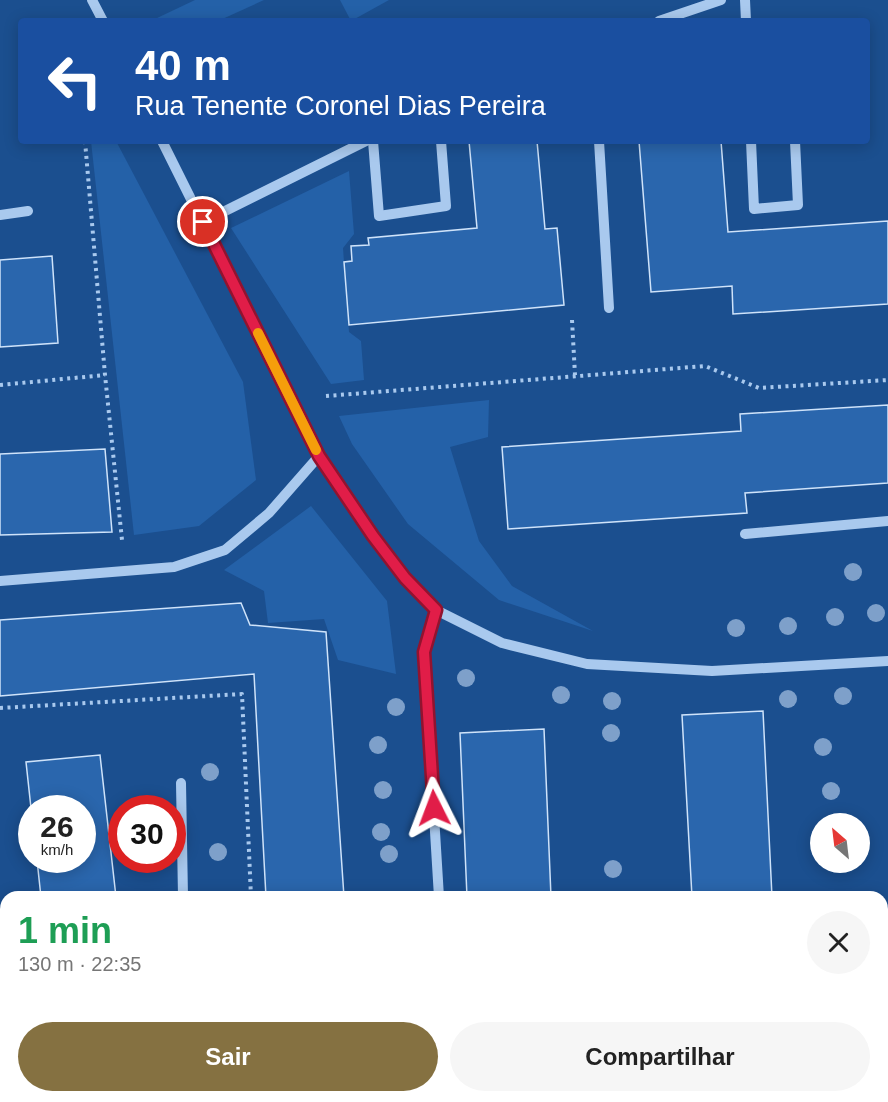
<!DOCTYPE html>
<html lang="pt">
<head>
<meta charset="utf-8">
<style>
  :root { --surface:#fff; --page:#f6f6f6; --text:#222; --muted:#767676; --accent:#857141 }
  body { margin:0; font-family:Helvetica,sans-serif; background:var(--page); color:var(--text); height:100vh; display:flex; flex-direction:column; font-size:22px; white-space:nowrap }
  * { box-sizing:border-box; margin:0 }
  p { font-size:20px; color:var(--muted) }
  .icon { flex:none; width:33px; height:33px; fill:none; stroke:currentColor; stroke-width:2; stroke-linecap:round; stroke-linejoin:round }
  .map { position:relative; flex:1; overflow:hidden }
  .drawer { position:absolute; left:0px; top:891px; width:888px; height:212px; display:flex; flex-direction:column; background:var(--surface); border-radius:18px 18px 0 0; box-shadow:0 3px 15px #0003 }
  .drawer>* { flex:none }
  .hud { position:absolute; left:18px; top:18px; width:852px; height:126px; border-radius:6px; box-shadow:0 3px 15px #0003; background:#1a4fa0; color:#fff; overflow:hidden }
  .needle { width:39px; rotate:332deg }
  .buttons { position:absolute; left:810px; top:813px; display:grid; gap:12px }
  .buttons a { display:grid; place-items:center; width:60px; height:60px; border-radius:50%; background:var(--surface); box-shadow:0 3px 15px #0003; font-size:30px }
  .speed { position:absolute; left:18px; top:795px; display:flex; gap:12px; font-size:30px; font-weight:700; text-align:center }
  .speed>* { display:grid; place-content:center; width:78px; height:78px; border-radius:50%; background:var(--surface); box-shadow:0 3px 15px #0003; line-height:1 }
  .speed small { font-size:15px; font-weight:400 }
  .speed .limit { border:9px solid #d22; background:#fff; color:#111 }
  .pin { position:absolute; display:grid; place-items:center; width:51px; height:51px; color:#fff; margin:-26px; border:3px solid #fff; border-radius:50%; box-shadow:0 2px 6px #0007 }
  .me { position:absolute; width:66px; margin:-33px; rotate:357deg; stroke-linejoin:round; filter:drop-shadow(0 0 4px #0008) }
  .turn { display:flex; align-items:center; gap:21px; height:126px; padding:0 18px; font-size:27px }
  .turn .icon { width:78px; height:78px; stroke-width:2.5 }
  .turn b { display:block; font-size:42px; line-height:51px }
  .round { display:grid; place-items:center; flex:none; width:63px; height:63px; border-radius:32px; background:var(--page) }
  .headline { display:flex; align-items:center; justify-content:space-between; height:102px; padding:0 18px }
  h1 { font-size:36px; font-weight:700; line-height:45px; color:#1e9e55 }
  .primary-button { display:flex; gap:12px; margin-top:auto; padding:12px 18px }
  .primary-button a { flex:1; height:69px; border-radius:36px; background:var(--accent); color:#fff; font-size:24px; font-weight:700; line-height:69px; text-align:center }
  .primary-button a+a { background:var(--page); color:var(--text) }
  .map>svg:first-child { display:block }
  .green { fill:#2461a8 }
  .building { fill:#2a66ad; stroke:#cfe3fa; stroke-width:1.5 }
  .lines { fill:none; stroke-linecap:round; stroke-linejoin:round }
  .path { stroke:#a9c9ee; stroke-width:4; stroke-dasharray:3 4.5; stroke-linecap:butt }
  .minor { stroke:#a9c9ee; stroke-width:10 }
  .tree { fill:#7ea0ca }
  .route-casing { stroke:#92132f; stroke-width:15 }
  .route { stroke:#e11d48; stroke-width:10 }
  .slow { stroke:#f59e0b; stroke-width:10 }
</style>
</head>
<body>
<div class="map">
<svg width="888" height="1102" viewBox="0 0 888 1102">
  <rect width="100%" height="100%" fill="#1b4f8f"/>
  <g class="green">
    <path d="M195 0H264L218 21H157L155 19Z"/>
    <path d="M340 0H389L351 21Z"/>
    <path d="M91 141H116L243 382 256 480 199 526 134 535Z"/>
    <path d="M349 171 354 234 343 248 349 332 361 341 364 380 331 384 231 228Z"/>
    <path d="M489 400 488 437 450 447 479 541 512 586 593 631 499 600 408 524 352 444 339 416Z"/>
    <path d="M311 506 387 601 396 674 338 660 324 619 268 623 264 591 224 570Z"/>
  </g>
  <g class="building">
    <path d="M469 141H537L545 229 557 228 564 305 349 325 344 262 352 261 351 246 369 245 368 238 477 228Z"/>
    <path d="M639 141H721L728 232 888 221V304L733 314 732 286 651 292Z"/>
    <path d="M52 256 58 343 0 347V260Z"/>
    <path d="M888 405V483L745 493 747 513 508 529 502 447 741 431 740 414Z"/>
    <path d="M105 449 112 532 0 535V454Z"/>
    <path d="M241 603 250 625 326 632 344 897H266L254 674 0 696V620Z"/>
    <path d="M763 711 772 897H692L682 715Z"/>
    <path d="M544 729 551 897H467L460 733Z"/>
    <path d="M100 755 116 897H41L37 860H82V808H31L26 762Z"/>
  </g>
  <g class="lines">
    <g class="path">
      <path d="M85 141 105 375 122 540"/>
      <path d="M572 320 575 375"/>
      <path d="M0 385 105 375"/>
      <path d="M326 396 705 366 759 388 888 380"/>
      <path d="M0 708 242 694 251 897"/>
    </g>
    <g class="minor">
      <path d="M92 0 103 21"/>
      <path d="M745 0 746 21"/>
      <path d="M659 21 721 0"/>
      <path d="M162 141 319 456 373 536 405 578 436 610 502 643 587 664 712 671 888 661"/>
      <path d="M373 141 379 216 446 206 441 141"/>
      <path d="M599 141 609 308"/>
      <path d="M751 141 754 209 798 205 795 141"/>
      <path d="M0 215 28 211"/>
      <path d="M203 222 366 141"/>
      <path d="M745 534 888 521"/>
      <path d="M0 581 174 567 225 550 269 513 319 456"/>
      <path d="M436 610 424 652 439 897"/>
      <path d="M181 783 183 897"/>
    </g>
  </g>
  <g class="tree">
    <circle cx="853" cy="572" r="9"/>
    <circle cx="876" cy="613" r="9"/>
    <circle cx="835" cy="617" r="9"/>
    <circle cx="788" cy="626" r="9"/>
    <circle cx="736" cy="628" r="9"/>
    <circle cx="466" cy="678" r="9"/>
    <circle cx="561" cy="695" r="9"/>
    <circle cx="843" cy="696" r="9"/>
    <circle cx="788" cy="699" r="9"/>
    <circle cx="612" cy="701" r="9"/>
    <circle cx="396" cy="707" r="9"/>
    <circle cx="611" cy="733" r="9"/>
    <circle cx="378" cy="745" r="9"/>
    <circle cx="823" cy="747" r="9"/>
    <circle cx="210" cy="772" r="9"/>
    <circle cx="383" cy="790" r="9"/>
    <circle cx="831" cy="791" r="9"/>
    <circle cx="381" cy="832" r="9"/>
    <circle cx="218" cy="852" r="9"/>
    <circle cx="389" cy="854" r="9"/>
    <circle cx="613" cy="869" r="9"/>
  </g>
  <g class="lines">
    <defs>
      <path id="route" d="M203 222 319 456 373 536 405 578 436 610 424 652 434 808"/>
    </defs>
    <use href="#route" class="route-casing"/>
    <use href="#route" class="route"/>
    <path class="slow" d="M258 333 316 450"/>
  </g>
</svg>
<div class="buttons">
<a><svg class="needle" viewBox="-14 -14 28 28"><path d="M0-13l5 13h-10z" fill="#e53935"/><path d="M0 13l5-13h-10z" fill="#767676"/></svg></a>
</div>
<div class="speed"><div>26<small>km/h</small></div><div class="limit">30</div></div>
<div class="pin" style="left:203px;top:222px;background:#d93025"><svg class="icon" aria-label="arrive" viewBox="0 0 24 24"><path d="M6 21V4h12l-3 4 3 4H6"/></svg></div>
<svg class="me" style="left:434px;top:808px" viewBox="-20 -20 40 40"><path d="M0-17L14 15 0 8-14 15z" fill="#e11d48" stroke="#fff" stroke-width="4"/></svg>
<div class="hud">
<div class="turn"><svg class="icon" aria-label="left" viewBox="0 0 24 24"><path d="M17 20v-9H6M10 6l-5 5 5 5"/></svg><div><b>40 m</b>Rua Tenente Coronel Dias Pereira</div></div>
</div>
<section class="drawer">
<div class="headline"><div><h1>1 min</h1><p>130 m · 22:35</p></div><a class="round"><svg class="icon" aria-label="close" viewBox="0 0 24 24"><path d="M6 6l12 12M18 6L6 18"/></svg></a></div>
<div class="primary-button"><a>Sair</a><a>Compartilhar</a></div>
</section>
</div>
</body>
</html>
